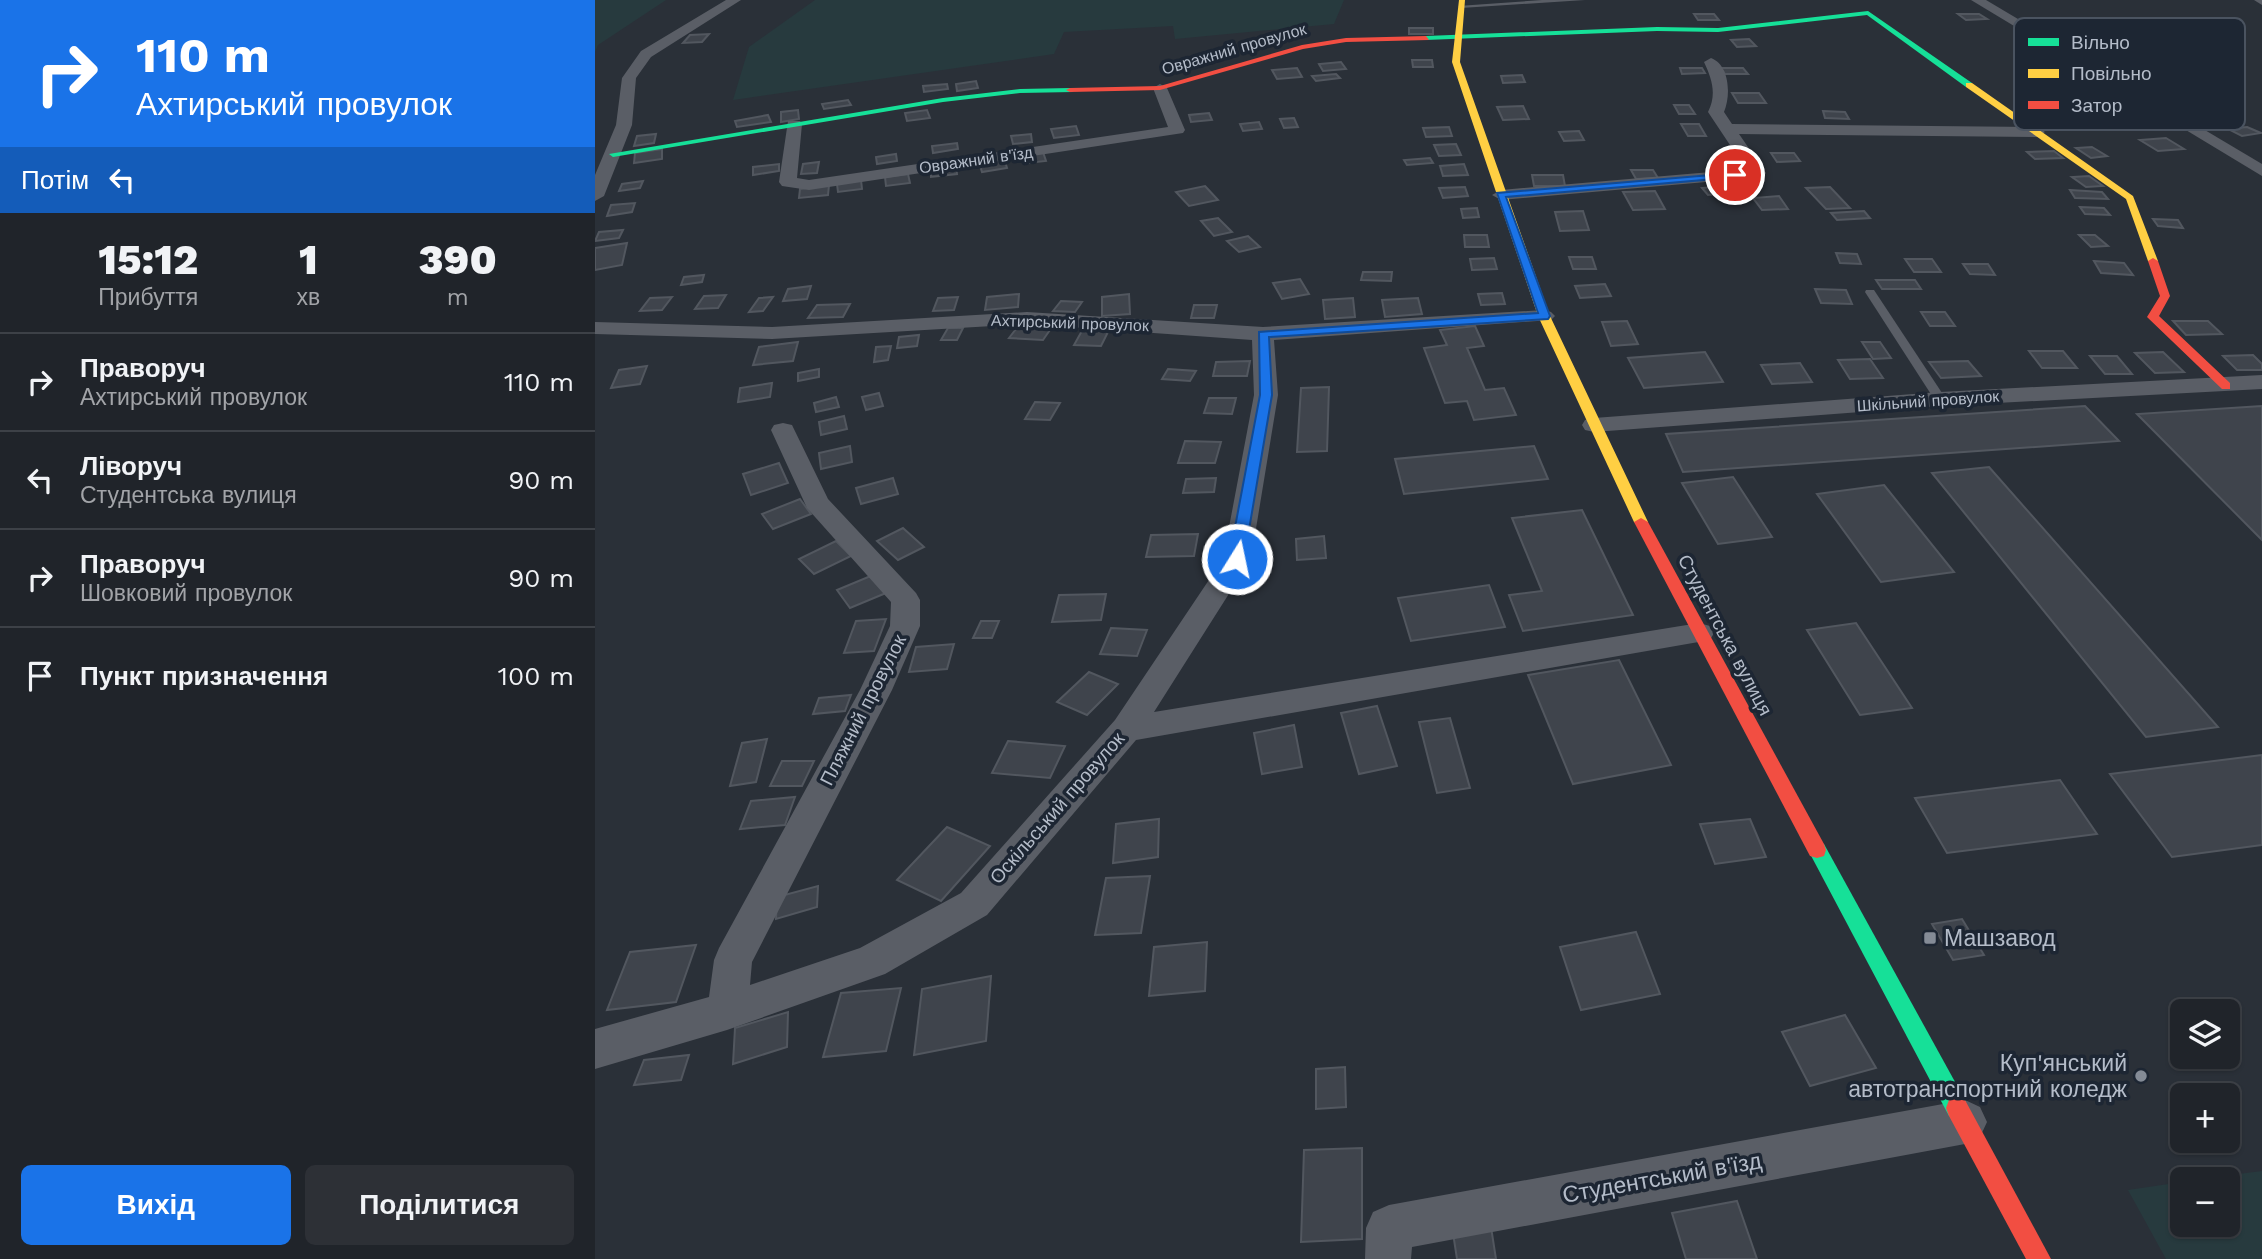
<!DOCTYPE html>
<html lang="uk">
<head>
<meta charset="utf-8">
<style>
  :root { --surface:#20242a; --page:#2d3036; --text:#f1f3f6; --muted:#a2a4a8; --line:#3d4147; --accent:#1a73e8 }
  body { margin:0; font-family:"Work Sans",sans-serif; background:var(--page); color:var(--text); height:100vh; display:flex; flex-direction:column; font-size:26px; white-space:nowrap }
  * { box-sizing:border-box; margin:0 }
  p { font-size:23px; color:var(--muted) }
  .icon { flex:none; width:38px; height:38px; fill:none; stroke:currentColor; stroke-width:2; stroke-linecap:round; stroke-linejoin:round }
  .map { position:relative; flex:1; overflow:hidden }
  .sheet { display:flex; flex-direction:column; background:var(--surface); width:595px }
  .sheet>* { flex:none }
  .top-card { background:#1a73e8; color:#fff; overflow:hidden }
  .fabs { position:absolute; left:1575px; top:999px; display:grid; gap:14px }
  .fabs a { display:grid; place-items:center; width:70px; height:70px; border-radius:10px; background:var(--surface); box-shadow:0 2px 5px #0004,0 0 0 2px var(--line); font-size:35px }
  .pin { position:absolute; display:grid; place-items:center; width:60px; height:60px; color:#fff; margin:-30px; border:4px solid #fff; border-radius:50%; box-shadow:0 2px 7px #0007 }
  .me { position:absolute; width:77px; margin:-38px; rotate:10deg; stroke-linejoin:round; filter:drop-shadow(0 0 5px #0008) }
  .turn { display:flex; align-items:center; gap:24px; height:147px; padding:0 21px; font-size:32px }
  .turn .icon { width:91px; height:91px; stroke-width:2.5 }
  .turn b { display:block; font-size:49px; line-height:60px }
  .then { display:flex; align-items:center; height:66px; padding:0 21px; background:#0003; gap:14px; font-size:26px }
  .eta { display:flex; justify-content:space-evenly; align-items:center; height:119px; text-align:center }
  .eta b { font-size:42px; font-weight:800; line-height:49px }
  .primary-button { display:flex; gap:14px; margin-top:auto; padding:14px 21px }
  .primary-button a { flex:1; height:80px; border-radius:10px; background:var(--accent); color:#fff; font-size:28px; font-weight:800; line-height:80px; text-align:center }
  .primary-button a+a { background:var(--page); color:var(--text) }
  ul { padding:0; list-style:none }
  li { display:flex; align-items:center; gap:21px; height:98px; padding:0 21px; border-top:2px solid var(--line) }
  li div { flex:1 }
  li b { display:block; font-size:26px }
  li em { font-style:normal }
  main { display:flex; flex:1; min-height:0 }
  .map>svg:first-child { display:block }
  .green { fill:#273a3e }
  .building { fill:#3f444c; stroke:#52575f; stroke-width:2 }
  .lines { fill:none; stroke-linecap:round; stroke-linejoin:round }
  .lane { fill:#5a5e66; fill-rule:evenodd }
  .street { fill:#5a5e66; fill-rule:evenodd }
  .fast { fill:#16e098; fill-rule:evenodd }
  .slow { fill:#ffcf43; fill-rule:evenodd }
  .jam { fill:#f24e42; fill-rule:evenodd }
  .route { fill:#1a73e8; stroke:#114b97; stroke-width:2 }
  .poi-dot { fill:#848b96; stroke:#1d2633; stroke-width:2.5 }
  .labels { text-anchor:middle; dominant-baseline:central; stroke-width:7; stroke-linejoin:round; paint-order:stroke }
  .far-street-label { font-size:16px; fill:#b4bcc9; stroke:#1d2633 }
  .street-label { font-size:19px; fill:#b4bcc9; stroke:#1d2633 }
  .near-poi-label { font-size:23px; fill:#b4bcc9; stroke:#1d2633; text-anchor:start }
  .near-street-label { font-size:23px; fill:#b4bcc9; stroke:#1d2633 }
  .key { fill:#1d2633; stroke:#4a5360; stroke-width:2 }
  .key-label { font-size:19px; fill:#b4bcc9 }
</style>
</head>
<body>
<main>
<section class="sheet">
<div class="top-card">
<div class="turn"><svg class="icon" aria-label="right" viewBox="0 0 24 24"><path d="M7 20v-9h11M14 6l5 5-5 5"/></svg><div><b>110 m</b>Ахтирський провулок</div></div>
<div class="then">Потім<svg class="icon" aria-label="left" viewBox="0 0 24 24"><path d="M17 20v-9H6M10 6l-5 5 5 5"/></svg></div>
</div>
<div class="eta">
<div><b>15:12</b><p>Прибуття</p></div>
<div><b>1</b><p>хв</p></div>
<div><b>390</b><p>m</p></div>
</div>
<ul>
<li><svg class="icon" aria-label="right" viewBox="0 0 24 24"><path d="M7 20v-9h11M14 6l5 5-5 5"/></svg><div><b>Праворуч</b><p>Ахтирський провулок</p></div><em>110 m</em></li>
<li><svg class="icon" aria-label="left" viewBox="0 0 24 24"><path d="M17 20v-9H6M10 6l-5 5 5 5"/></svg><div><b>Ліворуч</b><p>Студентська вулиця</p></div><em>90 m</em></li>
<li><svg class="icon" aria-label="right" viewBox="0 0 24 24"><path d="M7 20v-9h11M14 6l5 5-5 5"/></svg><div><b>Праворуч</b><p>Шовковий провулок</p></div><em>90 m</em></li>
<li><svg class="icon" aria-label="arrive" viewBox="0 0 24 24"><path d="M6 21V4h12l-3 4 3 4H6"/></svg><div><b>Пункт призначення</b></div><em>100 m</em></li>
</ul>
<div class="primary-button"><a>Вихід</a><a>Поділитися</a></div>
</section>
<div class="map">
<svg width="1667" height="1259" viewBox="0 0 1667 1259">
  <rect width="100%" height="100%" fill="#2a3038"/>
  <g class="green">
    <path d="M0 0H71L3 45 0 52Z"/>
    <path d="M220 0H749L739 24 580 39 578 26 469 32 459 54 138 100 154 47Z"/>
    <path d="M1667 1171V1259H1571L1533 1190 1587 1182V1225H1633V1180L1604 1179Z"/>
  </g>
  <g class="building">
    <path d="M1099 14H1119L1124 20H1103Z"/>
    <path d="M1363 14H1384L1392 19 1371 20Z"/>
    <rect x="814" y="28" width="24" height="6"/>
    <path d="M114 34 107 42 88 43 95 35Z"/>
    <path d="M1154 39 1161 46 1142 47 1136 40Z"/>
    <path d="M817 60H837L838 67H818Z"/>
    <path d="M746 62 751 69 728 71 724 64Z"/>
    <path d="M702 68 707 77 682 79 677 70Z"/>
    <path d="M1085 68H1107L1110 73 1087 74Z"/>
    <path d="M1126 68H1148L1153 74H1130Z"/>
    <path d="M741 74 745 78 721 81 717 76Z"/>
    <path d="M927 75 930 82 908 83 906 76Z"/>
    <path d="M381 81 383 88 362 91 361 84Z"/>
    <path d="M352 84 353 89 329 92 328 86Z"/>
    <path d="M1137 93H1164L1171 103H1143Z"/>
    <path d="M253 100 256 105 229 109 227 104Z"/>
    <path d="M1079 105H1094L1100 114H1084Z"/>
    <path d="M928 106 934 119 908 120 902 107Z"/>
    <path d="M203 110 204 119 186 122V112Z"/>
    <path d="M332 110 335 118 312 121 310 113Z"/>
    <path d="M1228 111 1250 112 1254 119 1230 118Z"/>
    <path d="M614 113 617 120 596 122 594 115Z"/>
    <path d="M173 115 176 122 142 127 140 121Z"/>
    <path d="M699 118 703 127 689 128 685 119Z"/>
    <path d="M664 122 667 129 648 131 645 124Z"/>
    <path d="M1086 124H1104L1111 136H1093Z"/>
    <path d="M481 126 484 135 459 138 456 129Z"/>
    <path d="M854 127 857 136 831 137 828 128Z"/>
    <path d="M1652 127 1666 133 1647 136 1633 129Z"/>
    <path d="M984 131 989 140 969 141 964 132Z"/>
    <path d="M61 134 59 143 39 146 42 136Z"/>
    <path d="M436 134 437 142 418 144 416 136Z"/>
    <path d="M1571 138 1589 149 1563 151 1545 140Z"/>
    <path d="M362 143 363 149 338 153 337 146Z"/>
    <path d="M861 144 866 155 844 156 839 145Z"/>
    <path d="M1497 147 1512 156 1496 158 1481 148Z"/>
    <path d="M67 149V159L39 163 40 153Z"/>
    <path d="M1459 151 1468 158 1440 159 1432 152Z"/>
    <path d="M448 152 451 161 432 163 429 155Z"/>
    <path d="M1176 153H1199L1205 161 1182 162Z"/>
    <path d="M301 154 302 161 282 164 281 157Z"/>
    <path d="M409 158 412 168 387 172 384 162Z"/>
    <path d="M835 158 838 163 812 165 809 160Z"/>
    <path d="M224 162 222 173 206 174 208 164Z"/>
    <path d="M1116 163H1138L1141 170H1118Z"/>
    <path d="M184 164V171L158 175V167Z"/>
    <path d="M869 164 873 175 848 176 845 166Z"/>
    <path d="M361 165 362 174 336 177V168Z"/>
    <path d="M1036 170H1058L1063 178 1041 179Z"/>
    <path d="M313 174 315 183 291 186 290 177Z"/>
    <path d="M937 175H968L970 186H939Z"/>
    <path d="M1494 176 1508 186 1491 187 1477 177Z"/>
    <path d="M266 180 267 189 243 192 242 184Z"/>
    <path d="M48 181 45 188 24 191 27 184Z"/>
    <path d="M234 185 233 195 204 198 205 189Z"/>
    <path d="M610 186 623 200 594 206 581 192Z"/>
    <path d="M1128 186 1134 193 1113 195 1107 188Z"/>
    <path d="M870 187 873 196 848 198 844 188Z"/>
    <path d="M1235 187 1255 208 1231 209 1211 188Z"/>
    <path d="M1475 190 1507 192 1513 199 1480 198Z"/>
    <path d="M1060 191 1070 209 1038 210 1028 192Z"/>
    <path d="M1184 196 1193 209 1167 210 1158 198Z"/>
    <path d="M40 203 37 212 12 216 16 205Z"/>
    <path d="M1485 207 1509 208 1515 215 1490 214Z"/>
    <path d="M882 208 884 217 868 218 866 209Z"/>
    <path d="M988 211 994 230 965 231 960 212Z"/>
    <path d="M1269 211 1275 218 1242 220 1236 213Z"/>
    <path d="M623 218 637 232 619 236 606 221Z"/>
    <path d="M1558 219 1583 220 1588 228 1563 226Z"/>
    <path d="M28 230 24 238 0 241 4 232Z"/>
    <path d="M869 235H892L894 247H870Z"/>
    <path d="M1484 235H1500L1513 246 1496 247Z"/>
    <path d="M653 236 665 247 644 252 632 241Z"/>
    <path d="M32 243 27 265 0 270V248Z"/>
    <path d="M1241 253 1262 254 1266 264 1245 263Z"/>
    <path d="M974 257H997L1001 269H978Z"/>
    <path d="M899 258 902 269 877 270 875 259Z"/>
    <path d="M1310 259H1337L1346 272H1319Z"/>
    <path d="M1499 261 1529 263 1538 275 1506 273Z"/>
    <path d="M1368 264H1393L1400 275 1375 274Z"/>
    <path d="M768 272H797L796 281 766 280Z"/>
    <path d="M109 275 107 282 86 285 89 277Z"/>
    <path d="M705 279 714 294 687 299 678 283Z"/>
    <path d="M1281 280H1320L1326 289H1287Z"/>
    <path d="M1010 284 1016 296 985 298 980 286Z"/>
    <path d="M216 286 212 299 188 301 193 289Z"/>
    <path d="M1220 289 1251 290 1257 304 1226 303Z"/>
    <path d="M907 293 910 304 886 305 883 294Z"/>
    <path d="M424 294 423 307 390 310 392 297Z"/>
    <path d="M534 294 535 314 507 316V297Z"/>
    <path d="M131 295 123 308 100 309 109 296Z"/>
    <path d="M77 297 67 310 45 311 55 298Z"/>
    <path d="M178 297 168 311 154 312 164 298Z"/>
    <path d="M363 297 359 310 338 311 343 298Z"/>
    <path d="M758 298 760 317 730 319 728 300Z"/>
    <path d="M823 298 827 314 790 317 787 300Z"/>
    <path d="M466 301 487 302 480 312 458 311Z"/>
    <path d="M255 304 248 317 213 318 222 305Z"/>
    <path d="M599 305H622L619 318H596Z"/>
    <path d="M1326 312H1350L1360 326H1335Z"/>
    <path d="M1032 321 1043 344 1016 346 1007 322Z"/>
    <path d="M1578 321H1613L1627 334 1591 335Z"/>
    <path d="M424 325 457 327 448 340 414 338Z"/>
    <path d="M880 326 889 346 872 348 890 390 909 388 921 415 879 420 872 401 850 403 829 348 852 345 845 330Z"/>
    <path d="M353 328H368L362 340H346Z"/>
    <path d="M488 329 514 330 506 346 479 345Z"/>
    <path d="M324 335 322 346 302 348 304 337Z"/>
    <path d="M203 342 198 361 158 365 164 347Z"/>
    <path d="M1267 342H1285L1296 358 1278 359Z"/>
    <path d="M296 346 293 360 279 362 281 347Z"/>
    <path d="M1434 351H1468L1482 368H1447Z"/>
    <path d="M1110 352 1128 382 1049 388 1033 358Z"/>
    <path d="M1568 352 1589 372 1560 373 1540 353Z"/>
    <path d="M1658 355 1667 364V370H1642L1628 356Z"/>
    <path d="M1495 356H1522L1537 374H1510Z"/>
    <path d="M1275 359 1288 378 1255 379 1243 360Z"/>
    <path d="M655 361 652 376H618L621 362Z"/>
    <path d="M1373 361 1386 376 1346 378 1334 362Z"/>
    <path d="M1205 363 1217 382 1177 384 1166 365Z"/>
    <path d="M52 366 45 384 16 388 24 370Z"/>
    <path d="M224 369V377L203 381V373Z"/>
    <path d="M573 369 601 371 595 381 567 379Z"/>
    <path d="M177 383 175 397 143 402 145 388Z"/>
    <path d="M734 387 732 451 702 452 706 388Z"/>
    <path d="M284 393 288 406 271 410 267 397Z"/>
    <path d="M241 397 244 407 221 412 219 403Z"/>
    <path d="M614 398H641L637 414 609 413Z"/>
    <path d="M440 402 465 403 455 420 430 419Z"/>
    <path d="M1490 406 1524 441 1088 472 1071 434Z"/>
    <path d="M1667 406V540L1542 414Z"/>
    <path d="M249 416 252 429 226 435 224 422Z"/>
    <path d="M590 441 626 442 620 463H583Z"/>
    <path d="M255 446 257 462 226 469 224 453Z"/>
    <path d="M939 446 953 479 809 494 800 459Z"/>
    <path d="M184 463 193 483 156 495 148 474Z"/>
    <path d="M1394 467 1623 727 1551 737 1337 473Z"/>
    <path d="M1138 477 1177 537 1123 544 1087 483Z"/>
    <path d="M298 478 303 494 266 504 261 488Z"/>
    <path d="M621 478 619 492 588 493 591 479Z"/>
    <path d="M1289 485 1359 572 1286 582 1222 494Z"/>
    <path d="M205 499 216 514 178 529 167 514Z"/>
    <path d="M987 510 1038 615 928 631 914 595 947 591 917 518Z"/>
    <path d="M308 528 329 547 303 560 282 541Z"/>
    <path d="M603 534 599 556 551 557 556 535Z"/>
    <path d="M729 536 731 558 702 560 701 539Z"/>
    <path d="M241 541 256 556 219 574 204 559Z"/>
    <path d="M278 575 291 593 255 608 242 590Z"/>
    <path d="M894 585 910 627 816 641 803 598Z"/>
    <path d="M511 594 506 620 457 622 464 595Z"/>
    <path d="M291 619 279 651 249 653 261 621Z"/>
    <path d="M386 621H404L397 638H378Z"/>
    <path d="M1261 623 1317 708 1265 715 1212 630Z"/>
    <path d="M516 628 552 630 542 656 505 654Z"/>
    <path d="M359 644 352 669 314 672 321 647Z"/>
    <path d="M1024 660 1076 765 978 784 933 675Z"/>
    <path d="M494 672 523 684 492 715 462 702Z"/>
    <path d="M256 695 250 711 218 714 224 698Z"/>
    <path d="M782 706 802 766 764 774 746 713Z"/>
    <path d="M855 718 875 788 842 793 824 722Z"/>
    <path d="M699 725 707 767 667 774 659 733Z"/>
    <path d="M172 739 161 782 135 786 147 743Z"/>
    <path d="M413 741 470 746 455 778 397 773Z"/>
    <path d="M1667 755V845L1577 857 1515 774Z"/>
    <path d="M187 761H219L207 786H175Z"/>
    <path d="M1465 780 1502 834 1352 853 1320 798Z"/>
    <path d="M200 797 190 825 145 829 156 801Z"/>
    <path d="M564 819 563 857 518 863 521 824Z"/>
    <path d="M1155 819 1171 857 1120 864 1105 824Z"/>
    <path d="M352 827 395 846 346 901 302 880Z"/>
    <path d="M555 876 546 933 500 935 511 878Z"/>
    <path d="M223 886 222 907 181 919 182 897Z"/>
    <path d="M1367 919 1389 955 1358 960 1337 924Z"/>
    <path d="M1041 932 1065 994 986 1010 965 947Z"/>
    <path d="M612 942 610 991 554 996 559 947Z"/>
    <path d="M101 945 81 1002 12 1010 35 952Z"/>
    <path d="M396 976 391 1041 319 1055 327 989Z"/>
    <path d="M306 988 291 1051 228 1057 246 993Z"/>
    <path d="M193 1012 192 1047 138 1064 140 1028Z"/>
    <path d="M1250 1015 1281 1068 1215 1086 1187 1032Z"/>
    <path d="M94 1055 86 1080 39 1085 49 1060Z"/>
    <path d="M750 1067 751 1107 721 1109V1069Z"/>
    <path d="M767 1148V1239L706 1242 709 1150Z"/>
    <path d="M1142 1201 1162 1259H1091L1077 1213Z"/>
    <path d="M896 1227 901 1259H862L858 1233Z"/>
  </g>
  <g class="lines">
    <g class="lane">
      <path d="M947 0H990L866 8 863 6Z"/>
      <path d="M1271 290H1279L1351 399 1349 402H1341L1270 292Z"/>
    </g>
    <g class="street">
      <path d="M131 0H146L56 57 41 78 37 125 9 196 0 201V175L21 125 27 78 46 51Z"/>
      <path d="M1376 0H1391L1667 164V176Z"/>
      <path d="M1659 0H1667V5Z"/>
      <path d="M1116 58C1135 65 1136 96 1129 112L1137 124 1442 127 1450 132 1442 137 1144 134 1171 173 1168 177 906 200 897 195 906 190 1151 169 1113 112C1122 94 1117 79 1109 62Z"/>
      <path d="M565 84 572 88 590 130 588 133 214 190 187 186 184 182 193 121H205L207 124 202 178 214 180 573 127 558 88Z"/>
      <path d="M949 310 956 312 960 316 956 320 679 340 683 395 656 559 559 712 1104 623 1115 626 1119 633 1115 640 541 740 392 915 290 974 132 1030 0 1069V1029L114 997 119 960 124 948 265 690 295 626 296 602 212 508 176 430 179 425 188 423 197 425 233 499 321 593 325 600V626L297 690 157 962 155 985 265 948 366 893 520 720 628 559 659 395 657 340 432 324 177 339 0 334V322L177 327 432 312 668 327Z"/>
      <path d="M1667 375V389L1345 406 999 432 990 430 987 425 990 420 999 418 1345 392Z"/>
      <path d="M1370 1100 1385 1107 1392 1122 1385 1137 1370 1144 817 1247 816 1259H770L771 1228 778 1212 794 1205Z"/>
    </g>
    <g class="fast">
      <path d="M1273 11 1377 83V87H1371L1272 15 1123 32 1062 31 831 40 827 38 831 36 1062 27 1123 28Z"/>
      <path d="M475 88 478 92 425 93 348 102 18 157 14 154 348 98 425 89Z"/>
      <path d="M1222 842 1229 844 1370 1100 1373 1108 1370 1116 1362 1119 1354 1116 1213 850 1215 844Z"/>
    </g>
    <g class="slow">
      <path d="M864 0H870L865 62 955 316 1053 522 1051 525 1046 526 1039 522 943 316 857 62Z"/>
      <path d="M1371 83H1377L1538 196 1563 261 1562 263 1553 261 1531 199 1371 87Z"/>
    </g>
    <g class="jam">
      <path d="M831 36 834 40 751 42 708 49 565 90 475 92 471 90 475 88 565 86 707 45 751 38Z"/>
      <path d="M1558 258 1563 261 1575 296 1564 316 1635 383V389H1627L1552 317 1565 296 1553 261Z"/>
      <path d="M1046 518 1053 522 1229 844 1231 850 1229 856 1222 858 1215 856 1039 522Z"/>
      <path d="M1362 1097 1370 1100 1456 1259H1431L1354 1116 1351 1108 1354 1100Z"/>
    </g>
  </g>
  <path class="route" d="M1140 173H1143V177L911 197 955 316 953 319 674 337 677 395 649 559 642 564 636 563 634 559 665 395 664 332 943 313 902 193Z"/>
  <g class="poi-dot">
    <rect x="1328" y="931" width="14" height="14" rx="3.5"/>
    <circle cx="1546" cy="1076" r="7"/>
  </g>
  <g class="labels">
    <g class="far-street-label">
      <text transform="translate(639 49) rotate(-16)">Овражний провулок</text>
      <text transform="translate(381 160) rotate(-8)">Овражний в'їзд</text>
      <text transform="translate(475 323) rotate(2)">Ахтирський провулок</text>
      <text transform="translate(1333 401) rotate(-4)">Шкільний провулок</text>
    </g>
    <g class="street-label">
      <text transform="translate(1130 635) rotate(62)">Студентська вулиця</text>
      <text transform="translate(268 710) rotate(-63)">Пляжний провулок</text>
      <text transform="translate(462 808) rotate(-49)">Оскільський провулок</text>
    </g>
    <g class="near-poi-label">
      <text x="1349" y="938">Машзавод</text>
      <text x="1532" y="1063" text-anchor="end">Куп'янський<tspan x="1532" dy="26">автотранспортний коледж</tspan></text>
    </g>
    <g class="near-street-label">
      <text transform="translate(1067 1178) rotate(-10)">Студентський в'їзд</text>
    </g>
  </g>
  <rect x="1419" y="18" width="231" height="112" rx="10" class="key"/>
  <rect x="1433" y="38" width="31" height="8" fill="#16e098"/>
  <rect x="1433" y="69" width="31" height="9" fill="#ffcf43"/>
  <rect x="1433" y="101" width="31" height="8" fill="#f24e42"/>
  <g class="key-label">
    <text x="1476" y="49">Вільно</text>
    <text x="1476" y="80">Повільно</text>
    <text x="1476" y="112">Затор</text>
  </g>
</svg>
<div class="fabs">
<a><svg class="icon" aria-label="layers" viewBox="0 0 24 24"><path d="M12 4l9 5-9 5-9-5zM3 14l9 5 9-5"/></svg></a>
<a>+</a>
<a>−</a>
</div>
<div class="pin" style="left:1140px;top:175px;background:#d93025"><svg class="icon" aria-label="arrive" viewBox="0 0 24 24"><path d="M6 21V4h12l-3 4 3 4H6"/></svg></div>
<svg class="me" style="left:642px;top:559px" viewBox="-20 -20 40 40"><circle r="17" fill="#1a73e8" stroke="#fff" stroke-width="3"/><path d="M0-11L8 9 0 5-8 9z" fill="#fff"/></svg>
</div>
</main>
</body>
</html>
